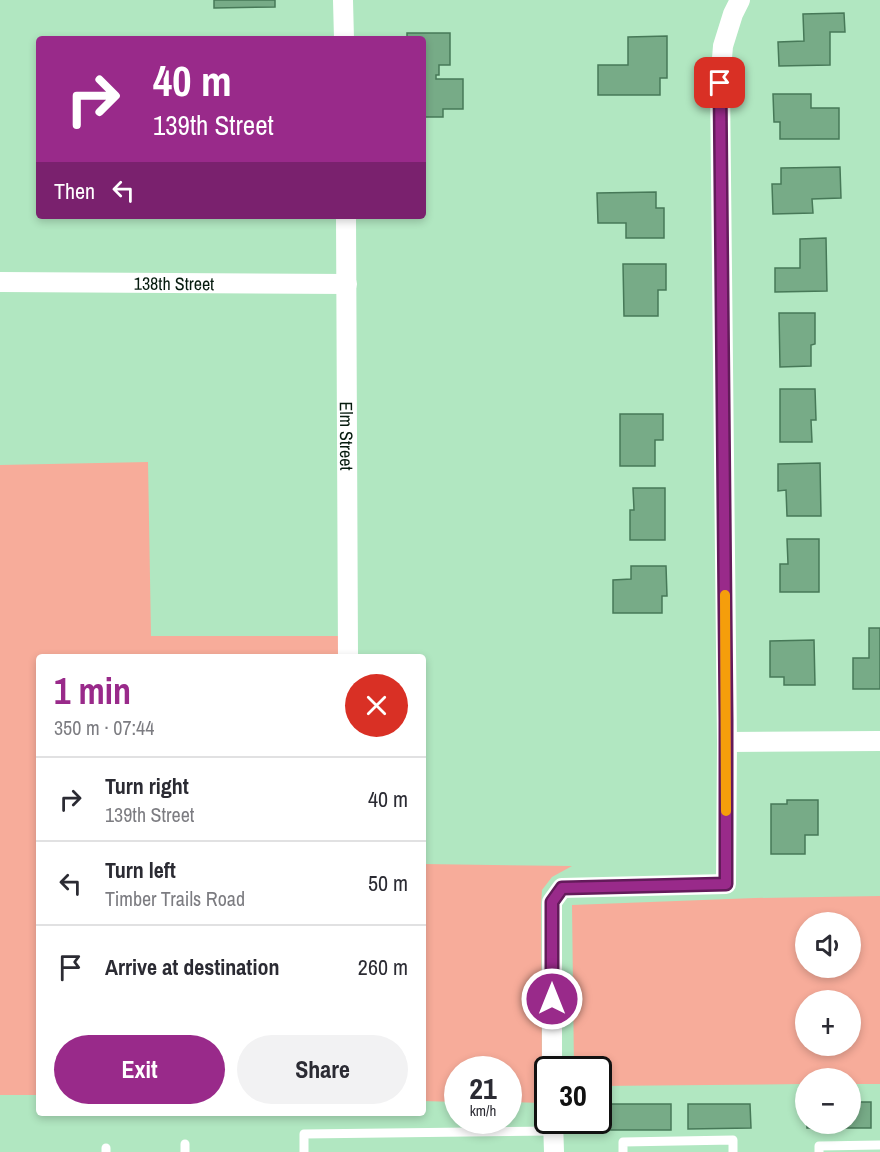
<!DOCTYPE html>
<html lang="en">
<head>
<meta charset="utf-8">
<style>
  :root { --surface:#fff; --page:#f2f2f3; --text:#2b2b33; --muted:#7c7c81; --line:#e1e1e2; --accent:#992a8a }
  body { margin:0; font-family:"Archivo Narrow",sans-serif; background:var(--page); color:var(--text); height:100vh; display:flex; flex-direction:column; font-size:22px; white-space:nowrap }
  * { box-sizing:border-box; margin:0 }
  p { font-size:20px; color:var(--muted) }
  .icon { flex:none; width:33px; height:33px; fill:none; stroke:currentColor; stroke-width:2; stroke-linecap:round; stroke-linejoin:round }
  .map { position:relative; flex:1; overflow:hidden }
  .drawer { position:absolute; left:36px; top:654px; width:390px; height:462px; display:flex; flex-direction:column; background:var(--surface); border-radius:6px; box-shadow:0 3px 9px #0003 }
  .drawer>* { flex:none }
  .top-card { position:absolute; left:36px; top:36px; width:390px; height:183px; border-radius:6px; box-shadow:0 3px 9px #0003; background:#992a8a; color:#fff; overflow:hidden }
  .buttons { position:absolute; left:795px; top:912px; display:grid; gap:12px }
  .buttons a { display:grid; place-items:center; width:66px; height:66px; border-radius:50%; background:var(--surface); box-shadow:0 3px 9px #0003; font-size:30px }
  .speed { position:absolute; left:444px; top:1056px; display:flex; gap:12px; font-size:30px; font-weight:700; text-align:center }
  .speed>* { display:grid; place-content:center; width:78px; height:78px; border-radius:50%; background:var(--surface); box-shadow:0 3px 9px #0003; line-height:1 }
  .speed small { font-size:15px; font-weight:400 }
  .speed .limit { border:3px solid #111; border-radius:9px; background:#fff; color:#111 }
  .pin { position:absolute; display:grid; place-items:center; width:51px; height:51px; color:#fff; margin:-26px; border-radius:12px; box-shadow:0 3px 9px #0006 }
  .me { position:absolute; width:66px; margin:-33px; rotate:0deg; stroke-linejoin:round; filter:drop-shadow(0 0 4px #0008) }
  .turn { display:flex; align-items:center; gap:21px; height:126px; padding:0 18px; font-size:27px }
  .turn .icon { width:78px; height:78px; stroke-width:2.5 }
  .turn b { display:block; font-size:42px; line-height:51px }
  .then { display:flex; align-items:center; height:57px; padding:0 18px; background:#0003; gap:12px; font-size:22px }
  .round { display:grid; place-items:center; flex:none; width:63px; height:63px; border-radius:32px; background:var(--page) }
  .headline { display:flex; align-items:center; justify-content:space-between; height:102px; padding:0 18px }
  h1 { font-size:36px; font-weight:800; line-height:45px; color:var(--accent) }
  .action { display:flex; gap:12px; margin-top:auto; padding:12px 18px }
  .action a { flex:1; height:69px; border-radius:36px; background:var(--accent); color:#fff; font-size:24px; font-weight:800; line-height:69px; text-align:center }
  .action a+a { background:var(--page); color:var(--text) }
  ul { padding:0; list-style:none }
  li { display:flex; align-items:center; gap:18px; height:84px; padding:0 18px; border-top:2px solid var(--line) }
  li div { flex:1 }
  li b { display:block; font-size:22px }
  li em { font-style:normal }
  .map>svg:first-child { display:block }
  .green { fill:#f7ac9a; fill-rule:evenodd }
  .building { fill:#77ab87; stroke:#477958; stroke-width:1.5 }
  .lines { fill:none; stroke-linecap:round; stroke-linejoin:round }
  .lane { stroke:#fff; stroke-width:9 }
  .street { stroke:#fff; stroke-width:20 }
  .route-casing { stroke:#631b5a; stroke-width:15 }
  .route { stroke:#992a8a; stroke-width:10 }
  .slow { stroke:#f59e0b; stroke-width:10 }
  .labels { text-anchor:middle; dominant-baseline:central; stroke-width:6; stroke-linejoin:round; paint-order:stroke }
  .street-label { font-size:18px; fill:#051a0d; stroke:#b1e7c1 }
</style>
</head>
<body>
<div class="map">
<svg width="880" height="1152" viewBox="0 0 880 1152">
  <rect width="100%" height="100%" fill="#b1e7c1"/>
  <g class="green">
    <path d="M148 462 151 636H338V657H39V1095H0V465Z"/>
    <path d="M423 864 572 866 552 877 542 890 541 905 542 1076 543 1103 509 1102 508 1070H458L457 1102 423 1101Z"/>
    <path d="M880 896V1084H851L850 1078H806L805 1084 599 1086 598 1070 574 1069 572 905 755 898ZM850 922V968H806V922ZM850 1000V1046H806V1000Z"/>
  </g>
  <g class="building">
    <path d="M214 0H275V7L214 8Z"/>
    <path d="M844 13 845 32H830V65L779 66 778 42 804 41 803 14Z"/>
    <path d="M407 33H450V65H439V75H436V79H463V109H443V117H423V39H407Z"/>
    <path d="M667 36V78H660V95H598V65H628V37Z"/>
    <path d="M773 94H811V108H839V139H780V122H774Z"/>
    <path d="M840 167 841 198 812 199 813 213 773 214 772 184H781V168Z"/>
    <path d="M656 192V208H664V238H626V223H598L597 193Z"/>
    <path d="M826 238 827 291 775 292V268H800V239Z"/>
    <path d="M623 264H666V290H658V316H624Z"/>
    <path d="M779 313H815V344L811 345V366L780 367Z"/>
    <path d="M780 389H815L816 420H811L812 442H780Z"/>
    <path d="M620 414H663V440H655V466H620Z"/>
    <path d="M820 463 821 516H787L786 490 778 491V464Z"/>
    <path d="M633 488H665V540H630V510H634Z"/>
    <path d="M787 539H819V592H780V564H788Z"/>
    <path d="M631 566H666L667 596H662V613H613V580L631 579Z"/>
    <path d="M869 628H880V689H853V658H869Z"/>
    <path d="M814 640 815 685H784V677H770V641Z"/>
    <path d="M787 800H818V835H805V854H771V804H787Z"/>
    <path d="M850 1102H871V1128H807V1124H850Z"/>
    <rect x="608" y="1104" width="63" height="26"/>
    <path d="M688 1104H750L751 1128 688 1129Z"/>
  </g>
  <g class="lines">
    <g class="lane">
      <path d="M185 1144V1152"/>
      <path d="M106 1148V1152"/>
      <path d="M304 1152V1134L553 1131"/>
      <path d="M623 1152V1142L733 1140V1152"/>
      <path d="M819 1152V1146L880 1145"/>
    </g>
    <g class="street">
      <path d="M343 0 344 39"/>
      <path id="s1" d="M346 216 348 657"/>
      <path id="s2" d="M0 282 347 284"/>
      <path d="M727 742 880 741"/>
      <path d="M552 1070V902L562 888 726 884 727 742 720 83 723 46 733 14 740 0"/>
      <path d="M553 1120 554 1152"/>
    </g>
  </g>
  <g class="lines">
    <defs>
      <path id="route" d="M552 999V902L562 888 726 884V719L720 83"/>
    </defs>
    <use href="#route" class="route-casing"/>
    <use href="#route" class="route"/>
    <path class="slow" d="M725 595 726 811"/>
  </g>
  <g class="labels">
    <g class="street-label">
      <text stroke="none"><textPath href="#s2" startOffset="174">138th Street</textPath></text>
      <text stroke="none"><textPath href="#s1" startOffset="220">Elm Street</textPath></text>
    </g>
  </g>
</svg>
<div class="buttons">
<a><svg class="icon" aria-label="sound" viewBox="0 0 24 24"><path d="M4 9h4l5-4v14l-5-4H4zM17 9q2 3 0 6"/></svg></a>
<a>+</a>
<a>−</a>
</div>
<div class="speed"><div>21<small>km/h</small></div><div class="limit">30</div></div>
<div class="pin" style="left:720px;top:83px;background:#d93025"><svg class="icon" aria-label="arrive" viewBox="0 0 24 24"><path d="M6 21V4h12l-3 4 3 4H6"/></svg></div>
<svg class="me" style="left:552px;top:999px" viewBox="-20 -20 40 40"><circle r="17" fill="#992a8a" stroke="#fff" stroke-width="3"/><path d="M0-11L8 9 0 5-8 9z" fill="#fff"/></svg>
<div class="top-card">
<div class="turn"><svg class="icon" aria-label="right" viewBox="0 0 24 24"><path d="M7 20v-9h11M14 6l5 5-5 5"/></svg><div><b>40 m</b>139th Street</div></div>
<div class="then">Then<svg class="icon" aria-label="left" viewBox="0 0 24 24"><path d="M17 20v-9H6M10 6l-5 5 5 5"/></svg></div>
</div>
<section class="drawer">
<div class="headline"><div><h1>1 min</h1><p>350 m · 07:44</p></div><a class="round" style="background:#d93025;color:#fff"><svg class="icon" aria-label="close" viewBox="0 0 24 24"><path d="M6 6l12 12M18 6L6 18"/></svg></a></div>
<ul>
<li><svg class="icon" aria-label="right" viewBox="0 0 24 24"><path d="M7 20v-9h11M14 6l5 5-5 5"/></svg><div><b>Turn right</b><p>139th Street</p></div><em>40 m</em></li>
<li><svg class="icon" aria-label="left" viewBox="0 0 24 24"><path d="M17 20v-9H6M10 6l-5 5 5 5"/></svg><div><b>Turn left</b><p>Timber Trails Road</p></div><em>50 m</em></li>
<li><svg class="icon" aria-label="arrive" viewBox="0 0 24 24"><path d="M6 21V4h12l-3 4 3 4H6"/></svg><div><b>Arrive at destination</b></div><em>260 m</em></li>
</ul>
<div class="action"><a>Exit</a><a>Share</a></div>
</section>
</div>
</body>
</html>
